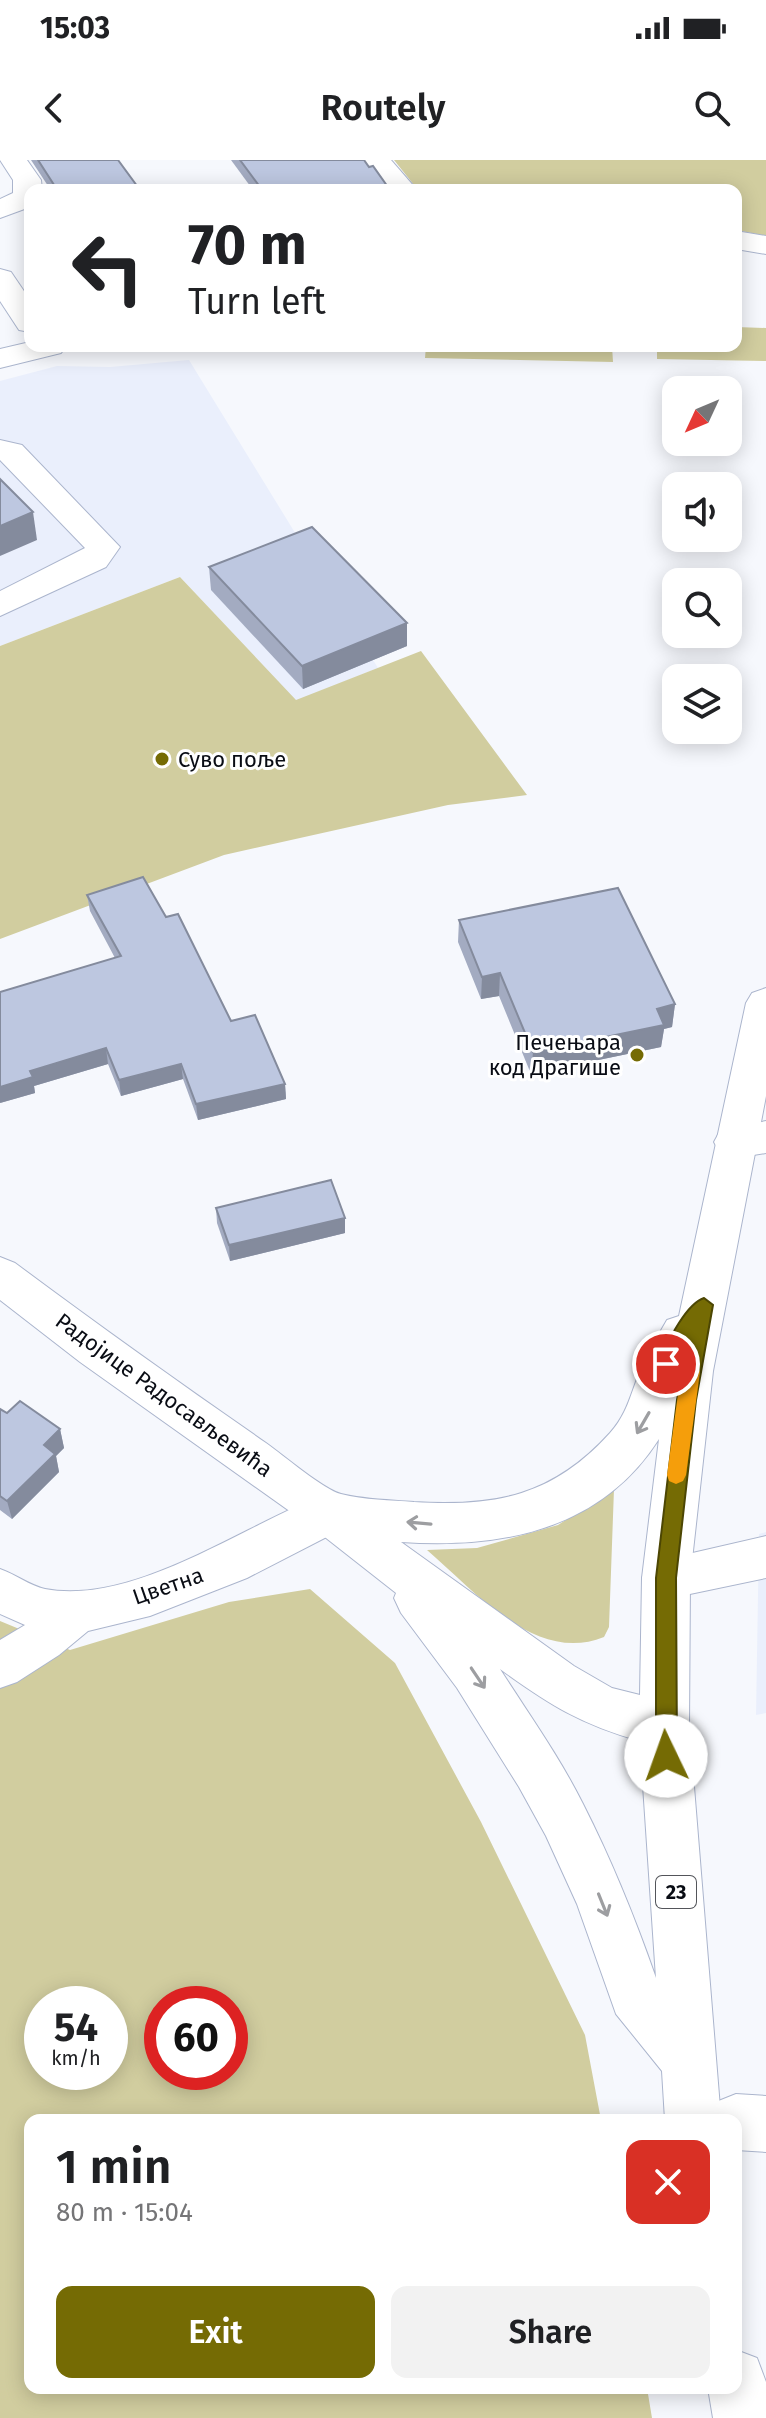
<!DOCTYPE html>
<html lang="en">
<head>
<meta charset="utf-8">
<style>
  :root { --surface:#fff; --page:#f2f2f2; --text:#202124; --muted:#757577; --accent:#756b04 }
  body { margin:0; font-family:"Fira Sans",sans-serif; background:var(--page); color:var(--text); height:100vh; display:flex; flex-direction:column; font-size:30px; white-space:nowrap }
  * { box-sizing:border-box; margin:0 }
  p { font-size:26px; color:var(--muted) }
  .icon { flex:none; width:44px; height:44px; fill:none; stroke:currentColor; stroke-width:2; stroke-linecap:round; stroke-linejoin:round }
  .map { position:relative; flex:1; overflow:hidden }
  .side { position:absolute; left:24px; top:1954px; width:718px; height:280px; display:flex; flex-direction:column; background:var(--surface); border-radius:16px; box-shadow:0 4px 20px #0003 }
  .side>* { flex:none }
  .hud { position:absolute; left:24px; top:24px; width:718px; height:168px; border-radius:16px; box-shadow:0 4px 20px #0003; background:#fff; color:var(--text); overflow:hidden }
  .needle { width:52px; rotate:226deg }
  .controls { position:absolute; left:662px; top:216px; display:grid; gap:16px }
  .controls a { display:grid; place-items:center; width:80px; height:80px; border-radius:16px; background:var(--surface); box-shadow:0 4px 20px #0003; font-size:40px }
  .speed { position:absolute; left:24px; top:1826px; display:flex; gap:16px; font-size:40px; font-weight:700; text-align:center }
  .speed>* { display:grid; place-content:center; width:104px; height:104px; border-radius:50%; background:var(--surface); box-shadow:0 4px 20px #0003; line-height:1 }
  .speed small { font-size:20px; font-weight:400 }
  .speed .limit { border:12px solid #d22; background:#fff; color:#111 }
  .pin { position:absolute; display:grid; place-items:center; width:68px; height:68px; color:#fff; margin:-34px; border:4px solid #fff; border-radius:50%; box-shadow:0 2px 8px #0007 }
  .me { position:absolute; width:88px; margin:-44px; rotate:357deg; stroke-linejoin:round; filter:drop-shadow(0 0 6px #0008) }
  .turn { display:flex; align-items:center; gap:28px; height:168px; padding:0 32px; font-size:36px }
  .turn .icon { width:104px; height:104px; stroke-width:2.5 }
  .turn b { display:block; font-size:56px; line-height:68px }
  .round { display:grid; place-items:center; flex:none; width:84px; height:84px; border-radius:16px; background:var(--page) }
  .summary { display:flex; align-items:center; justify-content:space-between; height:136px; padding:0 32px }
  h1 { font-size:48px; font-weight:600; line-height:60px }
  .button { display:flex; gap:16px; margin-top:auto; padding:16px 32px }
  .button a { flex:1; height:92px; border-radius:16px; background:var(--accent); color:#fff; font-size:32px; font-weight:600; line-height:92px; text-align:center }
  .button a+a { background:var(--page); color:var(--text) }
  .status { display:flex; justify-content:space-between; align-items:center; height:56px; padding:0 40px; background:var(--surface); direction:ltr }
  .status svg { height:22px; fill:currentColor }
  header { display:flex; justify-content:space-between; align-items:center; height:104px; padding:0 32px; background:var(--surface); font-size:36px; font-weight:600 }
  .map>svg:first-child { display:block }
  .built { fill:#eaeffc }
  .green { fill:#d1cd9f; fill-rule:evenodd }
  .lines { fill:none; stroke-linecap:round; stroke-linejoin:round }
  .minor-casing { stroke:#abb5cd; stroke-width:2 }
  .major-casing { stroke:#abb5cd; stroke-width:2 }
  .minor { fill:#fff; fill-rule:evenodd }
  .major { fill:#fff; fill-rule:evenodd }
  .wall { fill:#a3abc1 }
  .shaded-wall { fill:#848b9d }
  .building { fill:#bdc7e0; stroke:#848b9d; stroke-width:2 }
  .oneway { stroke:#9d9ea1 }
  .route { fill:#756b04; stroke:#4c4603; stroke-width:2 }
  .slow { fill:#f59e0b }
  .poi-dot { fill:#756b04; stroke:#fff; stroke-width:3 }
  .labels { text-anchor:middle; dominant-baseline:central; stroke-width:6; stroke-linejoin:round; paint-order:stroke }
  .shield { fill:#fff; stroke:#53555a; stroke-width:2 }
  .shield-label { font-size:20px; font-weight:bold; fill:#090c14 }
  .poi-label { font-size:22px; fill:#090c14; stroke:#fff; text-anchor:start }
  .street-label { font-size:22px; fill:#090c14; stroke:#fff }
</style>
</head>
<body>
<div class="status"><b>15:03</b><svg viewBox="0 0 49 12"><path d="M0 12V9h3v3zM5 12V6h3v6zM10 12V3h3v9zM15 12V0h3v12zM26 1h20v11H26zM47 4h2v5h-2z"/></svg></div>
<header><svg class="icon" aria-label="back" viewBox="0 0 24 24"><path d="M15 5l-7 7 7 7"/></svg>Routely<svg class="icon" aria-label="search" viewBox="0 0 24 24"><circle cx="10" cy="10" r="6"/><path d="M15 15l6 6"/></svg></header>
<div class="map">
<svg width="766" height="2258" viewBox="0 0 766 2258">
  <rect width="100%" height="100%" fill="#f6f8fd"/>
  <g class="built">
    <path d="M189 200 378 508 296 541 180 417 0 486V221L57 206 110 207Z"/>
    <path d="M766 1372V1553L756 1555 759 1374Z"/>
  </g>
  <g class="green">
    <path d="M394 0H766V76L736 70V30H418Z"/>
    <path d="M736 167 766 168V201L657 199V186H736Z"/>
    <path d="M426 186H612L613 202 425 198Z"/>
    <path d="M180 417 296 540 421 491 527 635 448 645 224 695 0 779V486Z"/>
    <path d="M614 1329 609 1467 604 1477C535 1505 474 1430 427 1390L477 1388 558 1365Z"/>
    <path d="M310 1429 395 1503 481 1662 585 1875 601 1960H30V2228H647L652 2258H0V1461L70 1490 229 1442ZM42 1844H110V1912H42ZM162 1844H230V1912H162Z"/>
  </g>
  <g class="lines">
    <defs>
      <g id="minor">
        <path d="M0 0H27L41 20 42 30H30V47L0 58V39L13 33V20Z"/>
        <path d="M362 0H391L417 30H386Z"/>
        <path d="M736 71 766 76V94L736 89Z"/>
        <path d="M0 109 11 112 30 140V172L19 170 0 141Z"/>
        <path d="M30 182V186H66L61 193 0 208V189Z"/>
        <path d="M0 280 22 285 120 387 106 407 0 456V431L85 388 0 300Z"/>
        <path d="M766 961V993L735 998 720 993 714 982 720 971Z"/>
        <path d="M329 1333 346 1339 353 1353 346 1367 247 1418 150 1456 88 1471 59 1495 17 1522 0 1528V1480L25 1465 0 1454V1409C15 1414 30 1426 45 1429 136 1446 248 1362 329 1333Z"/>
        <path d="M766 1376V1418L666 1439 649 1433 642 1418 649 1403Z"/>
        <path d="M736 1934 766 1936V1992L736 1990V1960H709L716 1942Z"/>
      </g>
      <g id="major">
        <path d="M766 828V936L713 1211 690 1418 689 1565 721 1960H665L662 1911 616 1854 577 1744 546 1676 519 1627 457 1528 401 1453 394 1438 396 1433 312 1367 80 1202 0 1140V1097L15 1103C98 1165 181 1224 266 1283 283 1295 324 1330 341 1334 364 1340 391 1340 414 1342 496 1347 553 1336 610 1273 627 1254 630 1236 639 1214 647 1195 657 1177 667 1160L679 1156 746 843 752 833ZM659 1279 642 1418 640 1535 612 1528 574 1506 401 1382C502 1389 601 1370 659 1279ZM500 1509C550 1545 580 1564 640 1581L656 1818C635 1758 612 1701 583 1644 559 1596 528 1553 500 1509Z"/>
        <path d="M736 2190 757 2198 766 2222V2258H713L708 2228H736Z"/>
      </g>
    </defs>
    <use href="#minor" class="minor-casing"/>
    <use href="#major" class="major-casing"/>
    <use href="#minor" class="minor"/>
    <use href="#major" class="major"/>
  </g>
  <g class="wall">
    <path d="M31 0H118L140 30 50 29Z"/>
    <path d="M231 0H364L253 30Z"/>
    <path d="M209 407 407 463V486L303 529 211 430Z"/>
    <path d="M87 735 166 757 231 861 285 924 286 939 198 960 183 919 121 936 108 904 34 926 35 933 0 943 115 798 90 751Z"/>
    <path d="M459 760 675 844 672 867 664 869 661 887 531 914 499 836 481 839 458 782Z"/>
    <path d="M216 1048 345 1058V1073L230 1101 217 1063Z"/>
    <path d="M0 1249 7 1253 60 1269 64 1288 56 1296 59 1312 12 1359 0 1350Z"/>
  </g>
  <g class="shaded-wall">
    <path d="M33 352 37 380 0 396V366Z"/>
    <path d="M407 463V486L303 529 302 506Z"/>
    <path d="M500 813 499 836 481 839 482 817Z"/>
    <path d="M675 844 672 867 664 869 661 887 531 914 533 892 657 849Z"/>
    <path d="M106 888 108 904 34 926 35 933 0 943V927L30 911Z"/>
    <path d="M181 904 183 919 121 936 119 920Z"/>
    <path d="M285 924 286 939 198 960 196 944Z"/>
    <path d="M345 1058V1073L230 1101 229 1085Z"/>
    <path d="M60 1269 64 1288 56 1296 59 1312 12 1359 7 1341 44 1285Z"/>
  </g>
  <g class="building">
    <path d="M38 0H118L140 30H50L56 28Z"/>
    <path d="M240 0H364L369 7 373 6 390 30H252L260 27Z"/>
    <path d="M0 319 33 352 0 366Z"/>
    <path d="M312 367 407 463 302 506 209 407Z"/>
    <path d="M143 717 166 757 178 754 231 861 255 855 285 924 196 944 181 904 119 920 106 888 30 911 33 917 0 927V832L121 796 87 735Z"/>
    <path d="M618 728 675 844 657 849 664 865 533 892 500 813 482 817 459 760Z"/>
    <path d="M331 1020 345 1058 229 1085 216 1048Z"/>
    <path d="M20 1241 60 1269 44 1285 55 1294 7 1341 0 1336V1249L7 1253Z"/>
  </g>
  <defs><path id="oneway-shaft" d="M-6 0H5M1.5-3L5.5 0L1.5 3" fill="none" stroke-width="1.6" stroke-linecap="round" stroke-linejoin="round" transform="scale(2)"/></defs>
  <g class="oneway">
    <use href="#oneway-shaft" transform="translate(643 1263) rotate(120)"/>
    <use href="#oneway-shaft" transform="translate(419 1363) rotate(-175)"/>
    <use href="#oneway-shaft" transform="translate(478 1518) rotate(56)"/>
    <use href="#oneway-shaft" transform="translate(603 1745) rotate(68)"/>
  </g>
  <path class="route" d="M704 1138 713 1145 696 1240 676 1418 677 1596 674 1603 666 1605 659 1603 656 1596V1418L677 1240 688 1183 673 1209H660L657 1204C666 1186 685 1144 704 1138Z"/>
  <path class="slow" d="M690 1204 697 1206 700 1212 686 1315 683 1321 676 1324 669 1321 667 1315 681 1212 684 1206Z"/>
  <g class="poi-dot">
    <circle cx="162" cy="599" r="8"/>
    <circle cx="637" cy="895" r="8"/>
  </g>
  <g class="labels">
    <rect class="shield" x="656" y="1716" width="40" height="32" rx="6"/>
    <g class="shield-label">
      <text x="676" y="1732">23</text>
    </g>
    <g class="poi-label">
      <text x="178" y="599">Суво поље</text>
      <text x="621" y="882" text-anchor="end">Печењара<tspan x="621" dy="25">код Драгише</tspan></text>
    </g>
    <g class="street-label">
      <text transform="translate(164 1235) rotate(36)">Радојице Радосављевића</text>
      <text transform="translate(168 1426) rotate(-19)">Цветна</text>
    </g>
  </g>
</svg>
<div class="controls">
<a><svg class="needle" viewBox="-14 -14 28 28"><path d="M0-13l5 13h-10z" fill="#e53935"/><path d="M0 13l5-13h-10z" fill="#757577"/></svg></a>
<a><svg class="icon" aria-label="sound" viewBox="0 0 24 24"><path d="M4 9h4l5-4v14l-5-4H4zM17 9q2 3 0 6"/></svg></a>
<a><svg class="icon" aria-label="search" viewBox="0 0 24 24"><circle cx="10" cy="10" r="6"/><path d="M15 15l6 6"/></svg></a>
<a><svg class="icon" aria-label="layers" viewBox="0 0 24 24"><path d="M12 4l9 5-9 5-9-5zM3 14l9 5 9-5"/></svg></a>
</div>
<div class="speed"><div>54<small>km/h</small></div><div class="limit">60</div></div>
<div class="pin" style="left:666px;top:1204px;background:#d93025"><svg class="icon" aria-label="arrive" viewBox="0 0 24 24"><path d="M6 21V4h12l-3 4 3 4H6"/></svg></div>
<svg class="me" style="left:666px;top:1596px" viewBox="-20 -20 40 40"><circle r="19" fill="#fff"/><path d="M0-13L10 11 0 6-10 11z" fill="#756b04"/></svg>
<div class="hud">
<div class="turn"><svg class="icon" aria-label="left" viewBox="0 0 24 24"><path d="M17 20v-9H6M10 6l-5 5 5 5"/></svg><div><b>70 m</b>Turn left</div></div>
</div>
<section class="side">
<div class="summary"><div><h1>1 min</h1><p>80 m · 15:04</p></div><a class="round" style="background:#d93025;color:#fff"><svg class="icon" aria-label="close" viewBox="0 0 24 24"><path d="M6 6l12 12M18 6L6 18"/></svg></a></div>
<div class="button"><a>Exit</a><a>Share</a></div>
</section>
</div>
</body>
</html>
